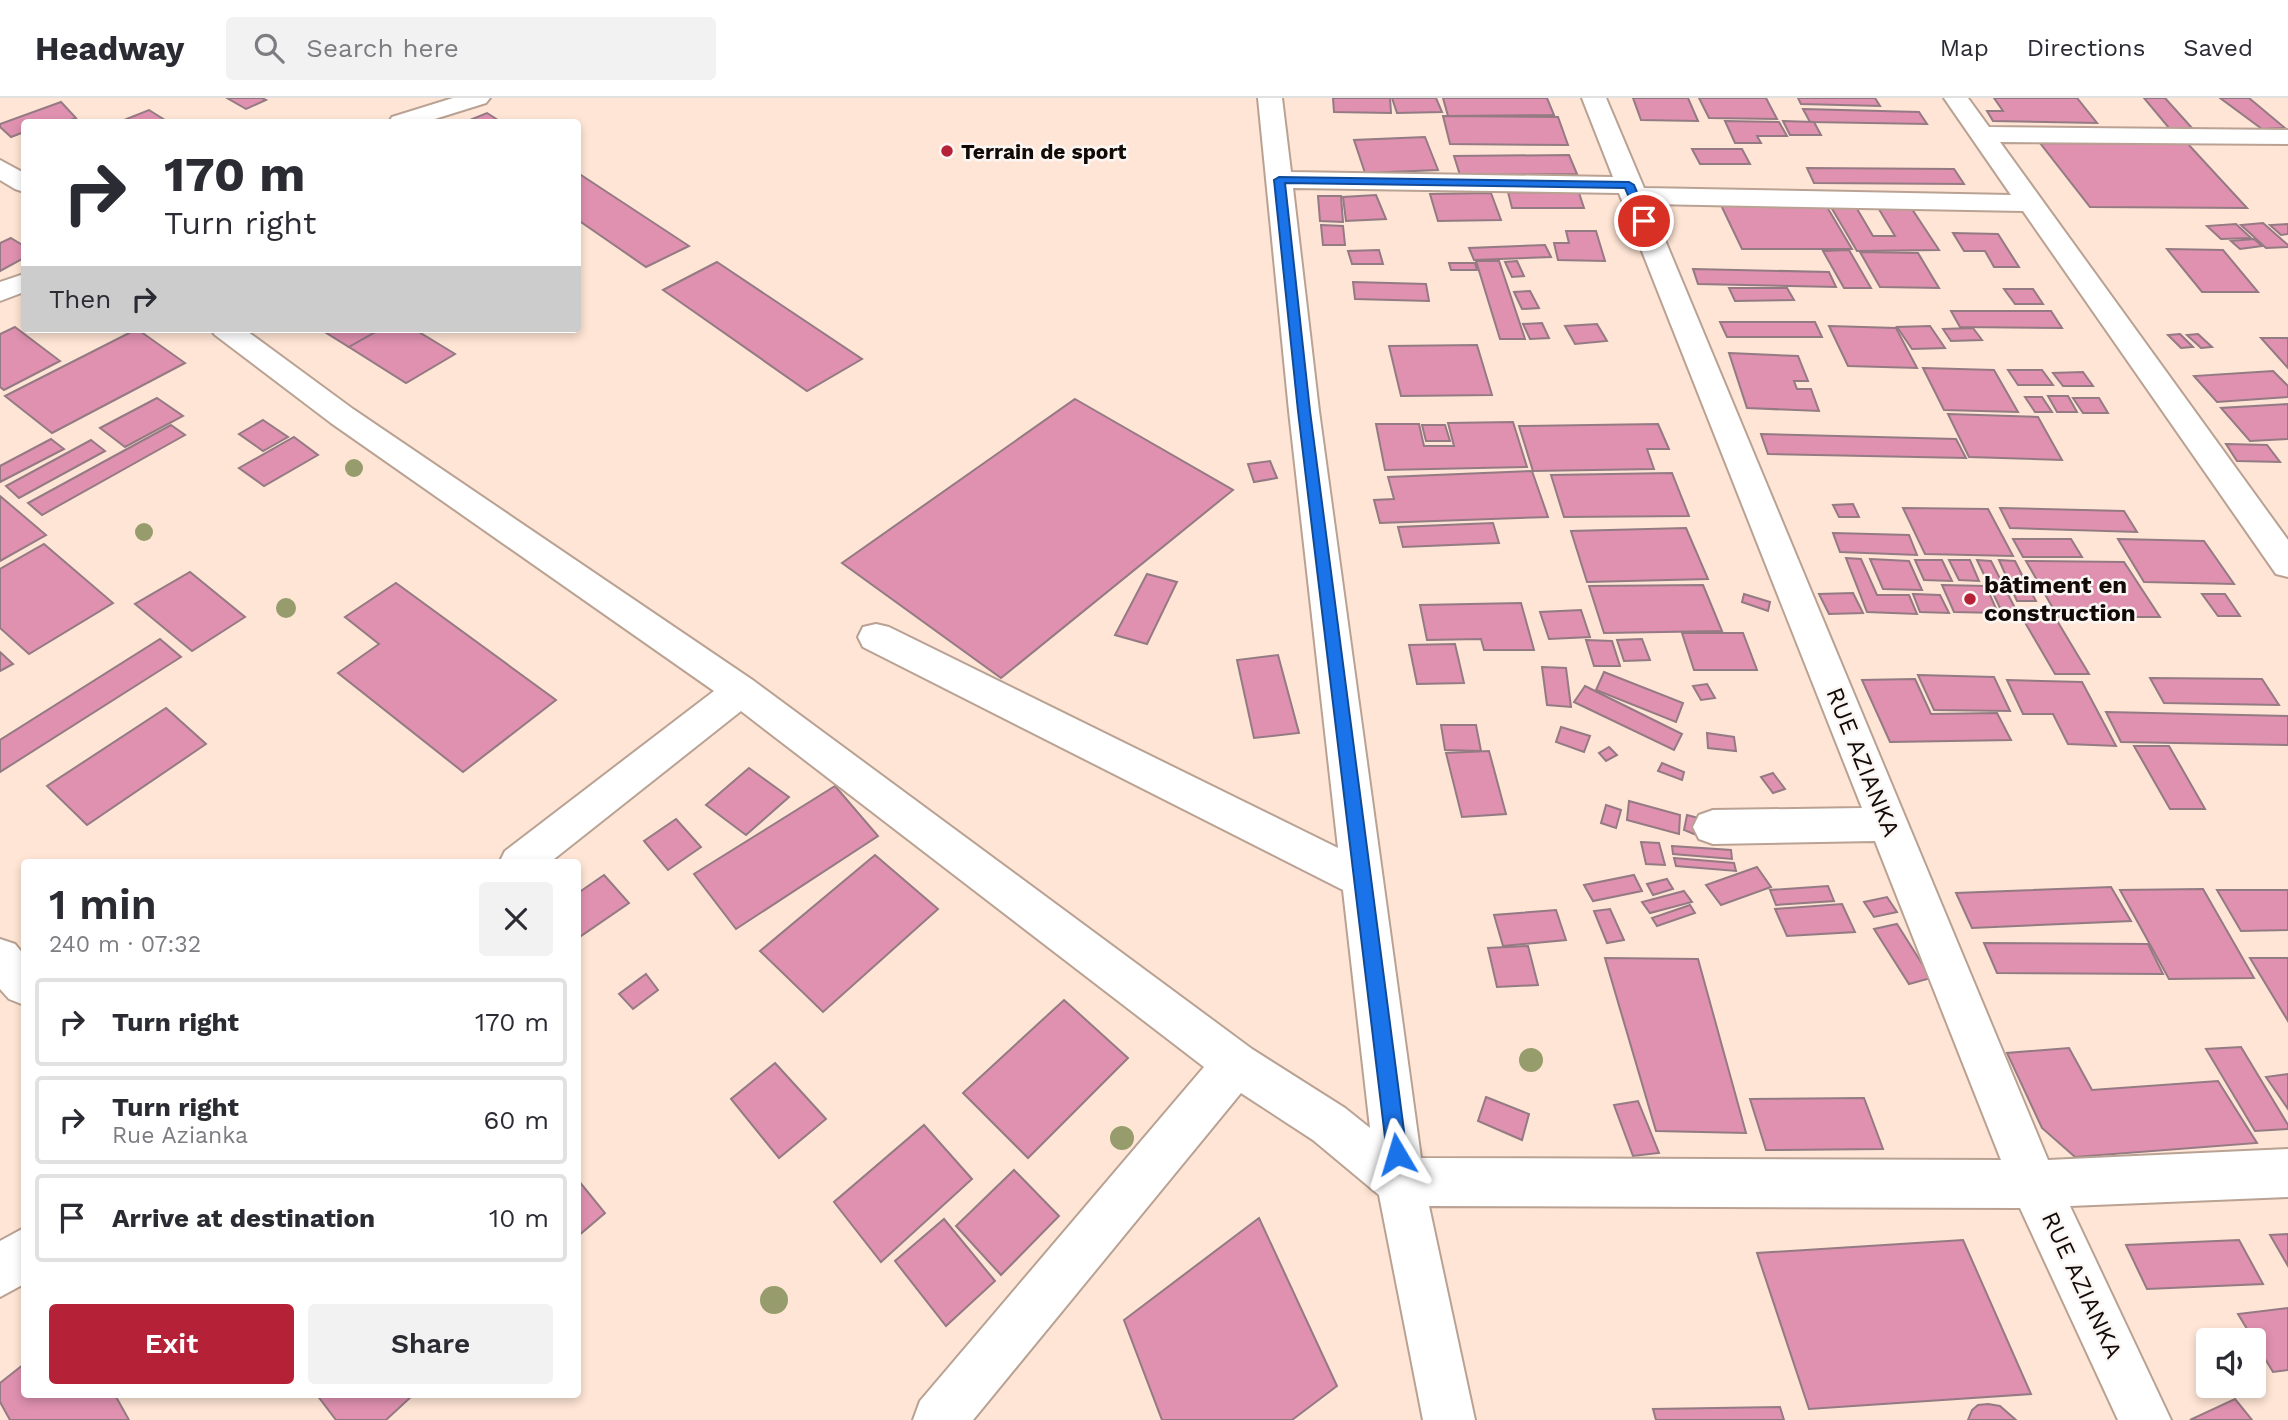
<!DOCTYPE html>
<html lang="en">
<head>
<meta charset="utf-8">
<style>
  :root { --surface:#fff; --page:#f2f2f3; --text:#2b2b33; --muted:#7c7c81; --line:#e1e1e2; --accent:#b52238 }
  body { margin:0; font-family:"Work Sans",sans-serif; background:var(--page); color:var(--text); height:100vh; display:flex; flex-direction:column; font-size:26px; white-space:nowrap }
  * { box-sizing:border-box; margin:0 }
  p { font-size:23px; color:var(--muted) }
  .icon { flex:none; width:38px; height:38px; fill:none; stroke:currentColor; stroke-width:2; stroke-linecap:round; stroke-linejoin:round }
  .map { position:relative; flex:1; overflow:hidden }
  .sheet { position:absolute; left:21px; top:761px; width:560px; height:539px; display:flex; flex-direction:column; background:var(--surface); border-radius:7px; box-shadow:0 4px 10px #0003 }
  .sheet>* { flex:none }
  .banner { position:absolute; left:21px; top:21px; width:560px; height:214px; border-radius:7px; box-shadow:0 4px 10px #0003; background:#fff; color:var(--text); overflow:hidden }
  .controls { position:absolute; left:2196px; top:1230px; display:grid; gap:14px }
  .controls a { display:grid; place-items:center; width:70px; height:70px; border-radius:7px; background:var(--surface); box-shadow:0 4px 10px #0003; font-size:35px }
  .pin { position:absolute; display:grid; place-items:center; width:60px; height:60px; color:#fff; margin:-30px; border:4px solid #fff; border-radius:50%; box-shadow:0 2px 7px #0007 }
  .me { position:absolute; width:77px; margin:-38px; rotate:353deg; stroke-linejoin:round; filter:drop-shadow(0 0 5px #0008) }
  .turn { display:flex; align-items:center; gap:24px; height:147px; padding:0 28px; font-size:32px }
  .turn .icon { width:91px; height:91px; stroke-width:2.5 }
  .turn b { display:block; font-size:49px; line-height:60px }
  .then { display:flex; align-items:center; height:66px; padding:0 28px; background:#0003; gap:14px; font-size:26px }
  .round { display:grid; place-items:center; flex:none; width:74px; height:74px; border-radius:7px; background:var(--page) }
  .summary { display:flex; align-items:center; justify-content:space-between; height:119px; padding:0 28px }
  h1 { font-size:42px; font-weight:600; line-height:52px }
  .action { display:flex; gap:14px; margin-top:auto; padding:14px 28px }
  .action a { flex:1; height:80px; border-radius:7px; background:var(--accent); color:#fff; font-size:28px; font-weight:600; line-height:80px; text-align:center }
  .action a+a { background:var(--page); color:var(--text) }
  ul { padding:0; list-style:none }
  li { display:flex; align-items:center; gap:21px; height:88px; margin:0 14px 10px; padding:0 14px; border:4px solid var(--line); border-radius:7px }
  li div { flex:1 }
  li b { display:block; font-size:26px }
  li em { font-style:normal }
  header { display:flex; align-items:center; gap:42px; box-sizing:border-box; height:98px; padding:0 35px; background:var(--surface); border-bottom:2px solid var(--line) }
  header strong { font-size:33px }
  nav { display:flex; gap:38px; margin-inline-start:auto; font-size:24px }
  .search { width:490px; height:63px; background:var(--page); display:flex; align-items:center; gap:18px; box-sizing:border-box; padding:0 24px; border-radius:7px; color:var(--muted); font-size:26px }
  .map>svg:first-child { display:block }
  .building { fill:#df91af; stroke:#947a83; stroke-width:2 }
  .lines { fill:none; stroke-linecap:round; stroke-linejoin:round }
  .minor-casing { stroke:#b9a293; stroke-width:4 }
  .minor { fill:#fff; fill-rule:evenodd }
  .tree { fill:#969c6c }
  .route { fill:#1a73e8; stroke:#114b97; stroke-width:2 }
  .poi-dot { fill:#b52238; stroke:#fbf6f3; stroke-width:2.5 }
  .labels { text-anchor:middle; dominant-baseline:central; stroke-width:5; stroke-linejoin:round; paint-order:stroke }
  .far-poi-label { font-size:21px; font-weight:bold; fill:#120a06; stroke:#fbf6f3; text-anchor:start }
  .poi-label { font-size:24px; font-weight:bold; fill:#120a06; stroke:#fbf6f3; text-anchor:start }
  .street-label { font-size:24px; fill:#120a06; stroke:#fbf6f3 }
</style>
</head>
<body>
<header>
<strong>Headway</strong>
<div class="search"><svg class="icon" aria-label="search" viewBox="0 0 24 24"><circle cx="10" cy="10" r="6"/><path d="M15 15l6 6"/></svg>Search here</div>
<nav><a>Map</a><a>Directions</a><a>Saved</a></nav>
</header>
<div class="map">
<svg width="2288" height="1322" viewBox="0 0 2288 1322">
  <rect width="100%" height="100%" fill="#fee5d5"/>
  <g class="building">
    <path d="M227 0H262L266 2 246 11Z"/>
    <path d="M1333 0H1390L1391 15 1334 14Z"/>
    <path d="M1392 0H1436L1442 14 1397 15Z"/>
    <path d="M1443 0H1547L1554 17 1448 18Z"/>
    <path d="M1633 0H1688L1698 23 1641 22Z"/>
    <path d="M1699 0H1766L1777 21 1709 20Z"/>
    <path d="M1798 0H1875L1880 8 1801 6Z"/>
    <path d="M1994 0H2077L2097 25 1993 23 1987 13H2003Z"/>
    <path d="M2144 0H2165L2192 30H2169Z"/>
    <path d="M2220 0H2249L2285 30 2262 31Z"/>
    <path d="M61 4 76 20 64 24H24V34L11 39 0 29V26Z"/>
    <path d="M1803 11 1919 14 1927 26 1810 24Z"/>
    <path d="M149 12 168 24H119Z"/>
    <path d="M487 15 501 24H465Z"/>
    <path d="M1443 18 1558 19 1568 47 1450 46Z"/>
    <path d="M1725 23 1779 24 1787 38H1757L1761 45H1735Z"/>
    <path d="M1783 23 1814 24 1821 37H1790Z"/>
    <path d="M1425 39 1438 72 1365 75 1354 42Z"/>
    <path d="M2040 45 2188 46 2247 110 2090 109Z"/>
    <path d="M1692 51H1742L1750 66H1700Z"/>
    <path d="M1569 57 1577 76 1460 77 1454 58Z"/>
    <path d="M1807 70 1954 71 1964 86 1814 85Z"/>
    <path d="M578 75 689 148 646 169 578 122Z"/>
    <path d="M1508 94 1579 95 1584 110H1512Z"/>
    <path d="M1491 95 1501 122 1438 123 1430 96Z"/>
    <path d="M1376 97 1386 121 1346 123 1343 99Z"/>
    <path d="M1318 98H1341L1343 124 1320 123Z"/>
    <path d="M1719 103 1824 104 1852 151H1742Z"/>
    <path d="M1828 104H1853L1873 138H1895L1877 108H1910L1939 152 1857 153Z"/>
    <path d="M2263 125 2288 147V149L2266 150 2241 127Z"/>
    <path d="M2236 126 2251 140 2221 141 2207 128Z"/>
    <path d="M2288 126V136L2281 137 2270 127Z"/>
    <path d="M1321 127 1343 128 1345 147H1323Z"/>
    <path d="M1566 133H1596L1605 163 1558 162 1554 145H1569Z"/>
    <path d="M1953 135 1998 136 2019 169H1994L1985 153H1964Z"/>
    <path d="M11 140 24 148V160L0 173V145Z"/>
    <path d="M2254 141 2262 148 2240 151 2231 143Z"/>
    <path d="M1545 147 1551 159 1474 162 1469 150Z"/>
    <path d="M2167 151 2223 152 2258 194H2202Z"/>
    <path d="M1379 152 1383 166H1352L1348 153Z"/>
    <path d="M1849 152 1871 190H1844L1823 153Z"/>
    <path d="M1860 154 1918 155 1939 190 1880 189Z"/>
    <path d="M1476 163H1499L1525 241H1500Z"/>
    <path d="M1517 163 1524 178 1512 179 1505 164Z"/>
    <path d="M717 164 862 261 807 293 663 192Z"/>
    <path d="M1449 165H1475L1477 172H1451Z"/>
    <path d="M1693 171 1829 174 1836 189 1698 186Z"/>
    <path d="M1353 184 1426 186 1429 203 1355 201Z"/>
    <path d="M1729 190H1787L1794 202 1735 203Z"/>
    <path d="M2004 191H2033L2043 206H2015Z"/>
    <path d="M1530 193 1539 210 1522 211 1514 194Z"/>
    <path d="M1951 213H2051L2062 230 1960 229Z"/>
    <path d="M1720 224H1815L1822 239H1727Z"/>
    <path d="M1542 225 1549 240 1530 241 1523 226Z"/>
    <path d="M1597 226 1607 243 1575 246 1565 228Z"/>
    <path d="M1829 228 1896 230 1917 270 1848 268Z"/>
    <path d="M1930 228 1945 250 1912 251 1897 229Z"/>
    <path d="M15 229 60 263 4 292 0 289V236Z"/>
    <path d="M1973 230 1982 242 1951 243 1943 231Z"/>
    <path d="M137 231 185 265 52 335 5 298Z"/>
    <path d="M320 231H381L349 249Z"/>
    <path d="M381 231H414L455 256 406 285 349 249Z"/>
    <path d="M2180 236 2193 249 2181 250 2168 237Z"/>
    <path d="M2198 236 2212 249 2201 250 2187 237Z"/>
    <path d="M2261 240H2288V270Z"/>
    <path d="M1477 247 1492 297 1401 298 1389 248Z"/>
    <path d="M1729 255 1798 258 1808 283H1794L1797 291H1811L1819 313 1747 310Z"/>
    <path d="M1923 270 1994 272 2018 314 1944 312Z"/>
    <path d="M2008 272H2042L2053 287H2018Z"/>
    <path d="M2273 273 2288 288V299L2217 304 2194 278Z"/>
    <path d="M2083 274 2093 288H2063L2053 275Z"/>
    <path d="M2048 298H2068L2077 314H2057Z"/>
    <path d="M2025 299H2042L2052 314H2035Z"/>
    <path d="M157 300 183 318 125 349 100 330Z"/>
    <path d="M2073 300H2099L2108 315H2083Z"/>
    <path d="M1075 301 1233 392 1001 580 842 465Z"/>
    <path d="M2288 306V341L2250 343 2221 310Z"/>
    <path d="M1948 316 2038 319 2062 362 1969 359Z"/>
    <path d="M263 322 288 339 263 353 239 336Z"/>
    <path d="M1513 324 1527 369 1385 372 1376 326H1419L1424 348H1454L1448 325Z"/>
    <path d="M1658 326 1669 351H1647L1654 371 1533 373 1519 328Z"/>
    <path d="M171 327 185 337 42 417 28 405Z"/>
    <path d="M1422 327H1445L1450 343H1426Z"/>
    <path d="M1761 336 1956 341 1966 360 1768 356Z"/>
    <path d="M294 339 318 357 264 388 239 370Z"/>
    <path d="M51 341 64 351 0 384V368Z"/>
    <path d="M91 342 105 353 19 400 6 388Z"/>
    <path d="M2226 346 2267 347 2280 364 2237 363Z"/>
    <path d="M1270 363 1277 380 1254 384 1248 366Z"/>
    <path d="M1532 373 1548 419 1380 425 1374 402 1394 401 1388 379Z"/>
    <path d="M1672 375 1689 418 1564 419 1551 377Z"/>
    <path d="M0 398 46 437 0 463Z"/>
    <path d="M1853 406 1859 419H1839L1833 407Z"/>
    <path d="M1903 410 1988 411 2013 458 1925 456Z"/>
    <path d="M2000 410 2124 413 2137 434 2010 430Z"/>
    <path d="M1493 425 1499 445 1403 449 1398 429Z"/>
    <path d="M1686 430 1708 481 1587 484 1571 433Z"/>
    <path d="M1833 435 1909 437 1917 457 1840 454Z"/>
    <path d="M2013 441H2071L2082 459H2023Z"/>
    <path d="M2118 441 2204 443 2234 486 2144 484Z"/>
    <path d="M44 446 113 505 29 556 0 530V471Z"/>
    <path d="M1846 460 1861 461 1877 497H1909L1917 516 1867 514Z"/>
    <path d="M1870 461 1909 463 1922 492 1883 491Z"/>
    <path d="M1915 462H1942L1952 483 1924 482Z"/>
    <path d="M1949 462H1970L1979 483 1959 482Z"/>
    <path d="M1977 462 1991 463 2017 514H2002Z"/>
    <path d="M1999 462 2015 463 2024 481 2007 480Z"/>
    <path d="M2026 463 2124 464 2160 519H2058Z"/>
    <path d="M190 474 245 519 192 553 135 506Z"/>
    <path d="M1147 476 1177 484 1147 546 1115 537Z"/>
    <path d="M396 485 556 602 463 674 338 575 379 546 345 519Z"/>
    <path d="M2009 486 2027 487 2036 503H2017Z"/>
    <path d="M1703 487 1722 533 1604 535 1589 488Z"/>
    <path d="M1942 487 1986 488 1998 515 1954 514Z"/>
    <path d="M1853 495 1863 515 1829 516 1819 496Z"/>
    <path d="M1744 496 1770 504 1768 513 1742 504Z"/>
    <path d="M1913 496 1940 497 1949 515 1920 514Z"/>
    <path d="M2202 496H2225L2240 518H2218Z"/>
    <path d="M1521 505 1534 552H1484L1481 541 1427 542 1420 507Z"/>
    <path d="M1581 512 1590 539 1549 541 1540 514Z"/>
    <path d="M2023 521H2056L2089 576H2055Z"/>
    <path d="M1682 535H1743L1757 572H1694Z"/>
    <path d="M160 541 181 559 0 674V642Z"/>
    <path d="M1642 541 1650 562 1624 563 1617 542Z"/>
    <path d="M1586 542 1612 543 1620 568H1594Z"/>
    <path d="M1455 546 1464 585 1417 586 1409 547Z"/>
    <path d="M0 554 13 566 0 573Z"/>
    <path d="M1278 557 1299 635 1254 640 1237 562Z"/>
    <path d="M1542 569 1566 570 1571 609 1547 607Z"/>
    <path d="M1604 574 1683 605 1676 624 1596 592Z"/>
    <path d="M1918 577 1994 579 2010 613 1934 612Z"/>
    <path d="M2150 580 2262 581 2279 607 2164 605Z"/>
    <path d="M1915 581 1931 616 1997 615 2011 642 1890 644 1862 582Z"/>
    <path d="M2007 582 2082 584 2116 648 2068 646 2053 616H2023Z"/>
    <path d="M1707 586 1715 600 1701 602 1693 588Z"/>
    <path d="M1585 588 1682 636 1674 652 1574 604Z"/>
    <path d="M166 610 206 646 87 727 47 688Z"/>
    <path d="M2106 614 2288 618V647L2121 644Z"/>
    <path d="M1441 627H1476L1481 653 1445 652Z"/>
    <path d="M1561 629 1590 638 1584 654 1556 644Z"/>
    <path d="M1707 635 1734 639 1736 653 1708 650Z"/>
    <path d="M2134 648H2169L2205 711H2170Z"/>
    <path d="M1609 649 1617 657 1606 663 1599 655Z"/>
    <path d="M1489 653 1506 716 1462 719 1446 655Z"/>
    <path d="M1662 665 1684 674 1682 682 1658 673Z"/>
    <path d="M749 670 789 699 746 737 706 707Z"/>
    <path d="M1773 675 1785 691 1773 695 1761 679Z"/>
    <path d="M835 688 878 738 736 831 694 776Z"/>
    <path d="M1629 703 1680 717 1679 736 1627 722Z"/>
    <path d="M1606 707 1621 712 1616 730 1601 725Z"/>
    <path d="M1687 717 1702 721 1699 738 1684 732Z"/>
    <path d="M676 721 701 749 668 772 644 743Z"/>
    <path d="M1641 744 1659 745 1665 767 1646 766Z"/>
    <path d="M1672 748 1731 752 1732 761 1673 756Z"/>
    <path d="M875 757 938 811 823 914 760 853Z"/>
    <path d="M1674 760 1734 765 1736 773 1676 768Z"/>
    <path d="M1757 769 1771 789 1721 807 1706 787Z"/>
    <path d="M604 777 629 805 578 840V795Z"/>
    <path d="M1634 777 1642 793 1593 803 1584 787Z"/>
    <path d="M1667 781 1673 791 1653 797 1647 786Z"/>
    <path d="M1828 788 1834 803 1776 807 1770 792Z"/>
    <path d="M2111 789 2131 823 1972 830 1956 795Z"/>
    <path d="M2203 791 2254 880 2169 881 2120 792Z"/>
    <path d="M2217 792H2288V832L2241 833Z"/>
    <path d="M1684 793 1692 804 1650 815 1642 804Z"/>
    <path d="M1887 799 1897 814 1874 819 1864 804Z"/>
    <path d="M1842 806 1855 834 1787 838 1775 811Z"/>
    <path d="M1690 807 1695 815 1657 828 1652 820Z"/>
    <path d="M1610 811 1624 842 1607 845 1594 813Z"/>
    <path d="M1556 812 1566 842 1503 848 1494 817Z"/>
    <path d="M1897 826 1931 880 1909 886 1874 831Z"/>
    <path d="M1984 845 2148 846 2163 876 1997 875Z"/>
    <path d="M1528 848 1538 887 1497 889 1488 850Z"/>
    <path d="M1605 860 1698 861 1746 1035 1656 1033Z"/>
    <path d="M2250 860H2288V923Z"/>
    <path d="M646 876 658 892 633 911 619 896Z"/>
    <path d="M1064 902 1128 960 1028 1060 963 995Z"/>
    <path d="M2241 949 2288 1027V1031L2255 1033 2206 951Z"/>
    <path d="M2069 950 2092 992 2218 983 2257 1045 2075 1059 2042 1030 2007 955Z"/>
    <path d="M775 965 826 1021 779 1060 731 1001Z"/>
    <path d="M2288 976V1011L2266 979Z"/>
    <path d="M1486 999 1529 1016 1522 1042 1478 1023Z"/>
    <path d="M1864 1000 1883 1051 1766 1052 1750 1001Z"/>
    <path d="M1638 1003 1659 1055 1633 1058 1614 1007Z"/>
    <path d="M924 1027 972 1081 881 1164 834 1104Z"/>
    <path d="M1014 1072 1059 1118 1001 1177 956 1128Z"/>
    <path d="M578 1082 605 1115 578 1138Z"/>
    <path d="M1259 1120 1337 1288 1292 1322H1162L1124 1222Z"/>
    <path d="M944 1121 995 1183 946 1228 895 1163Z"/>
    <path d="M2288 1136V1168L2270 1137Z"/>
    <path d="M1963 1142 2031 1296 1809 1311 1757 1155Z"/>
    <path d="M2239 1142 2263 1186 2147 1191 2126 1147Z"/>
    <path d="M2288 1210V1272L2273 1274 2238 1216Z"/>
    <path d="M24 1266V1297H115L129 1322H10L0 1304V1285Z"/>
    <path d="M317 1297H413L386 1322H336Z"/>
    <path d="M2235 1301 2252 1322H2190Z"/>
    <path d="M1988 1306 2000 1308 2016 1322H1968L1972 1312 1978 1307Z"/>
    <path d="M1780 1309 1784 1322H1656L1653 1311Z"/>
  </g>
  <g class="lines">
    <defs>
      <g id="minor">
        <path d="M453 0H490L486 5 425 24H389L392 19Z"/>
        <path d="M1258 0H1282L1291 74 1613 79 1582 0H1606L1644 90 2011 97 1944 0H1968L1989 29 2288 32V46L2000 44 2288 442V479L2276 476 2023 113 1650 106 2048 1062 2288 1051V1099L2070 1108 2171 1322H2118L2020 1110 1429 1108 1475 1322H1423L1379 1097 1313 1042 1241 995 973 1322H913L920 1303 1204 969 741 613 549 765H499L505 753 714 593 331 325 215 237 210 231H244L353 311 754 583 1252 951 1345 1010 1370 1030 1343 792 863 549 858 539 863 529 876 526 889 529 1338 750 1289 313ZM1293 90 1619 95 1862 710 1713 712 1699 717 1693 729 1699 741 1713 746 1875 743 2001 1062 1421 1060 1319 313Z"/>
        <path d="M0 62 24 75V94L15 91 0 82Z"/>
        <path d="M24 176V194L0 203V184Z"/>
        <path d="M0 841 15 846 24 857V907L9 901 0 891Z"/>
        <path d="M24 1130V1186L0 1199V1143Z"/>
      </g>
    </defs>
    <use href="#minor" class="minor-casing"/>
    <use href="#minor" class="minor"/>
  </g>
  <g class="tree">
    <circle cx="354" cy="370" r="9"/>
    <circle cx="144" cy="434" r="9"/>
    <circle cx="286" cy="510" r="10"/>
    <circle cx="1531" cy="962" r="12"/>
    <circle cx="1122" cy="1040" r="12"/>
    <circle cx="774" cy="1202" r="14"/>
  </g>
  <path class="route" d="M1279 79 1629 84 1634 87 1649 123 1640 125 1625 90 1285 85 1310 313 1407 1056 1404 1063 1397 1066 1390 1063 1387 1056 1298 313 1274 82Z"/>
  <g class="poi-dot">
    <circle cx="947" cy="53" r="7"/>
    <circle cx="1970" cy="501" r="7"/>
  </g>
  <g class="labels">
    <g class="far-poi-label">
      <text x="961" y="53">Terrain de sport</text>
    </g>
    <g class="poi-label">
      <text x="1984" y="487">bâtiment en<tspan x="1984" dy="28">construction</tspan></text>
    </g>
    <g class="street-label">
      <text transform="translate(1863 664) rotate(68)">RUE AZIANKA</text>
      <text transform="translate(2082 1187) rotate(65)">RUE AZIANKA</text>
    </g>
  </g>
</svg>
<div class="controls">
<a><svg class="icon" aria-label="sound" viewBox="0 0 24 24"><path d="M4 9h4l5-4v14l-5-4H4zM17 9q2 3 0 6"/></svg></a>
</div>
<div class="pin" style="left:1644px;top:123px;background:#d93025"><svg class="icon" aria-label="arrive" viewBox="0 0 24 24"><path d="M6 21V4h12l-3 4 3 4H6"/></svg></div>
<svg class="me" style="left:1397px;top:1056px" viewBox="-20 -20 40 40"><path d="M0-17L14 15 0 8-14 15z" fill="#1a73e8" stroke="#fff" stroke-width="4"/></svg>
<div class="banner">
<div class="turn"><svg class="icon" aria-label="right" viewBox="0 0 24 24"><path d="M7 20v-9h11M14 6l5 5-5 5"/></svg><div><b>170 m</b>Turn right</div></div>
<div class="then">Then<svg class="icon" aria-label="right" viewBox="0 0 24 24"><path d="M7 20v-9h11M14 6l5 5-5 5"/></svg></div>
</div>
<section class="sheet">
<div class="summary"><div><h1>1 min</h1><p>240 m · 07:32</p></div><a class="round"><svg class="icon" aria-label="close" viewBox="0 0 24 24"><path d="M6 6l12 12M18 6L6 18"/></svg></a></div>
<ul>
<li><svg class="icon" aria-label="right" viewBox="0 0 24 24"><path d="M7 20v-9h11M14 6l5 5-5 5"/></svg><div><b>Turn right</b></div><em>170 m</em></li>
<li><svg class="icon" aria-label="right" viewBox="0 0 24 24"><path d="M7 20v-9h11M14 6l5 5-5 5"/></svg><div><b>Turn right</b><p>Rue Azianka</p></div><em>60 m</em></li>
<li><svg class="icon" aria-label="arrive" viewBox="0 0 24 24"><path d="M6 21V4h12l-3 4 3 4H6"/></svg><div><b>Arrive at destination</b></div><em>10 m</em></li>
</ul>
<div class="action"><a>Exit</a><a>Share</a></div>
</section>
</div>
</body>
</html>
